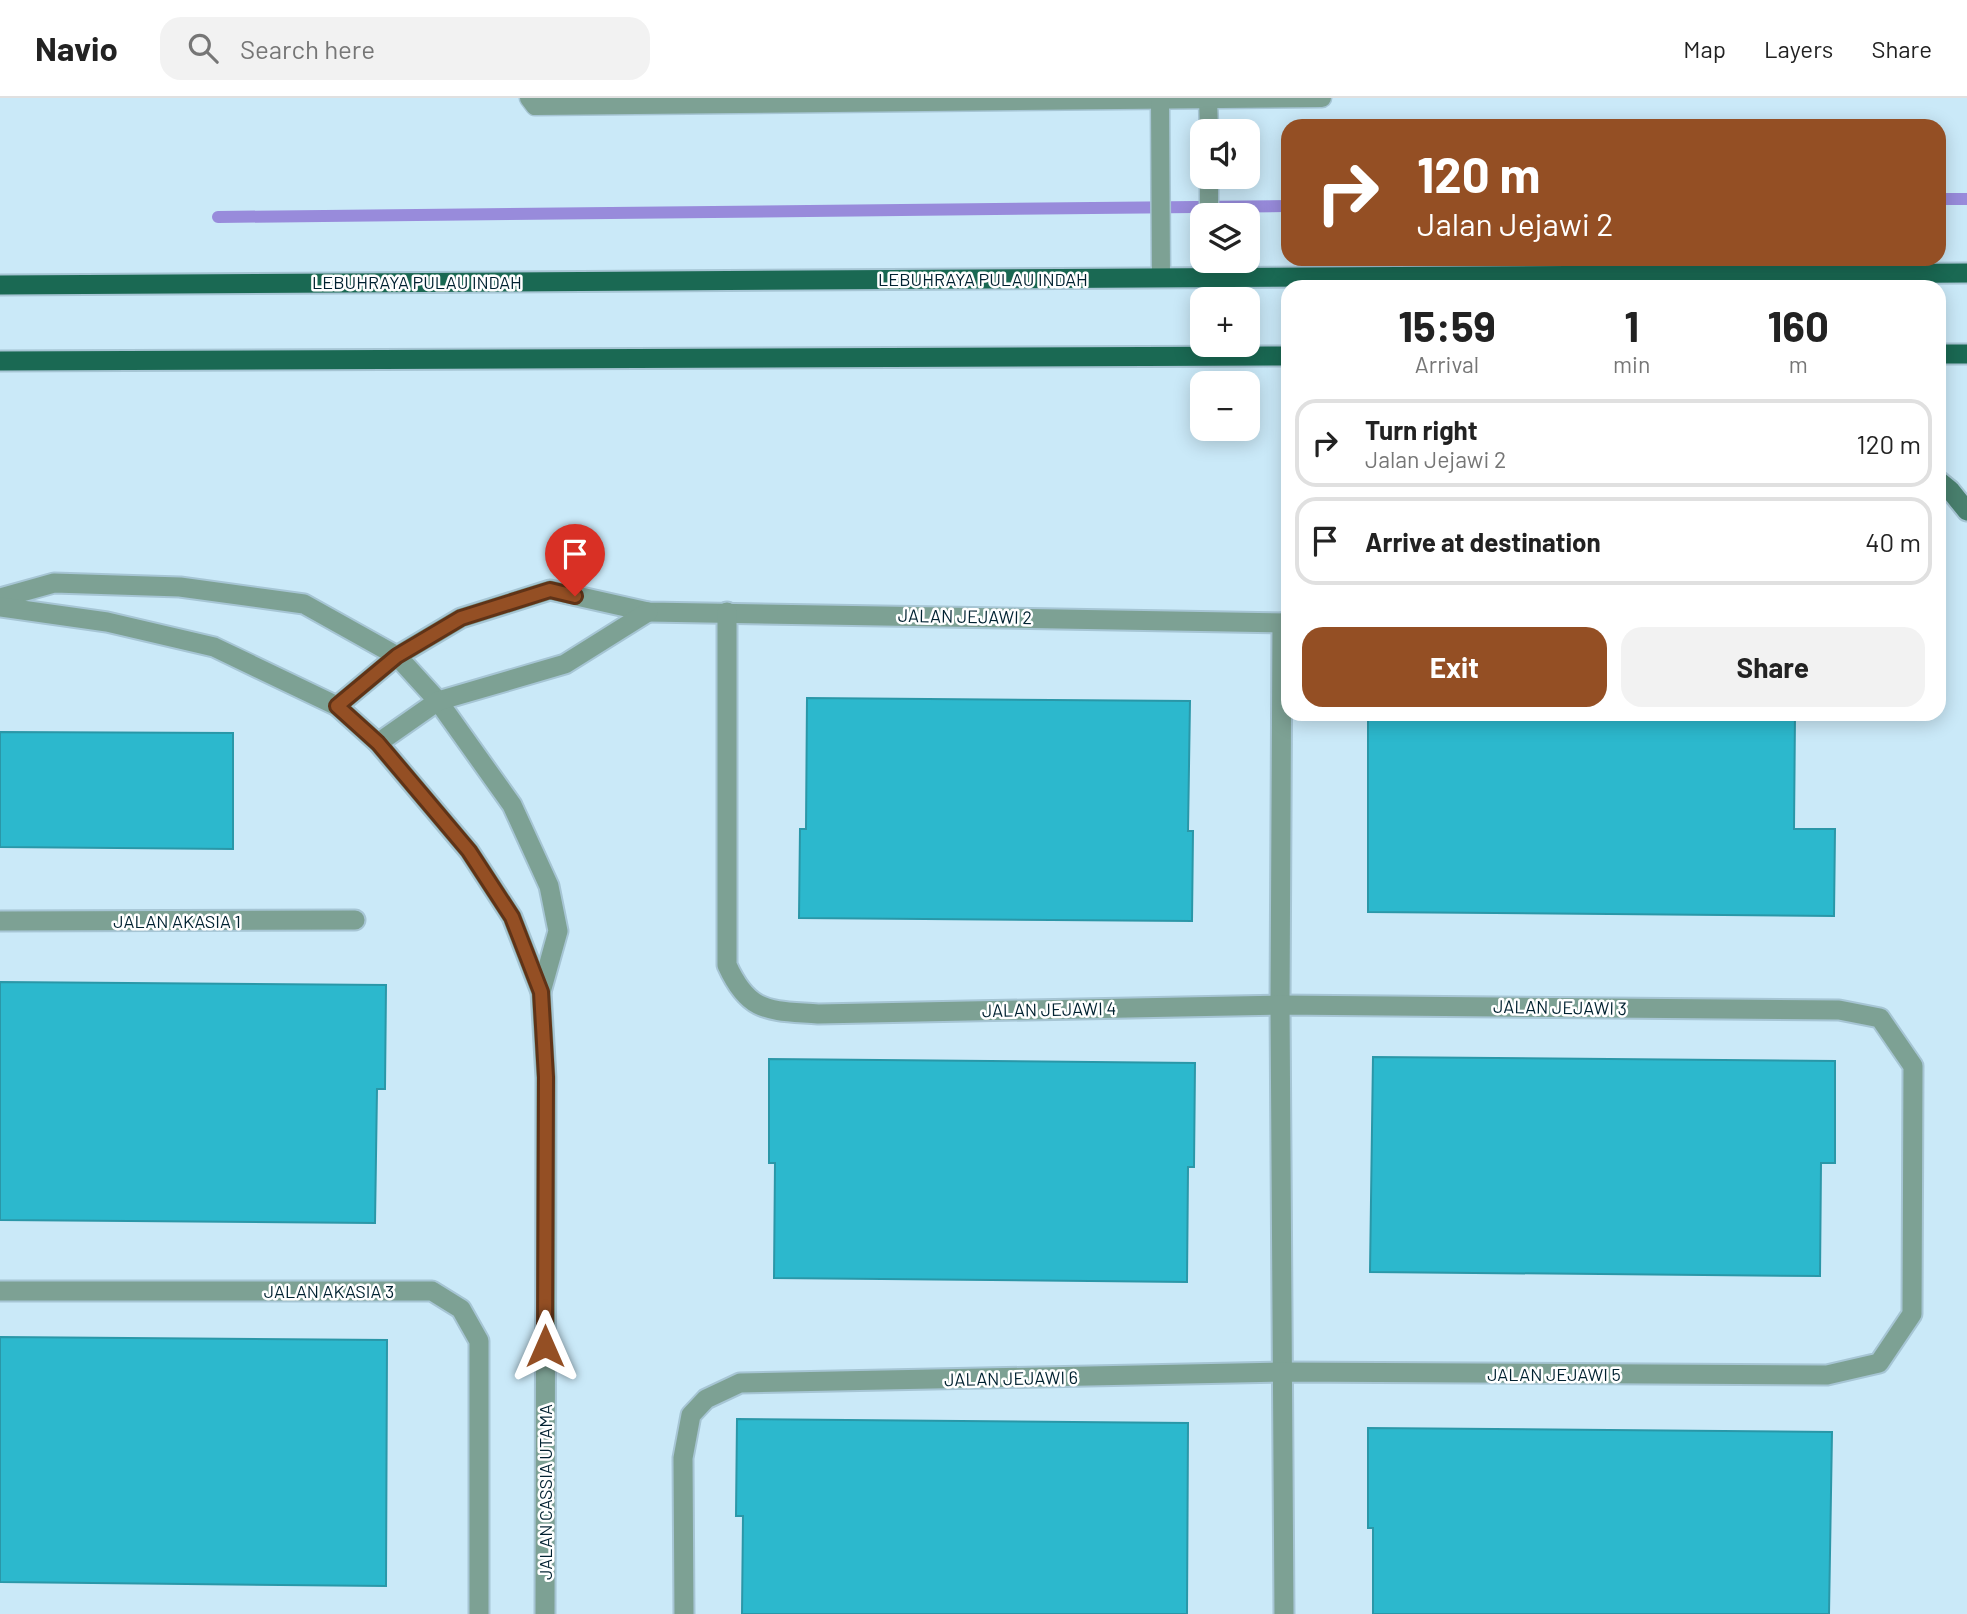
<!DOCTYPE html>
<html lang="en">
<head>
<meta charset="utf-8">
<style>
  :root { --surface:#fff; --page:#f2f2f2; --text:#222; --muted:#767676; --line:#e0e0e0; --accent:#944f24 }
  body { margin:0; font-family:Barlow,sans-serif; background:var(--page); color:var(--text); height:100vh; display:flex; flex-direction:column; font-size:26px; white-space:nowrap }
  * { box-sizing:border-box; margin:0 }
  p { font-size:23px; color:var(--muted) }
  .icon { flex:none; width:38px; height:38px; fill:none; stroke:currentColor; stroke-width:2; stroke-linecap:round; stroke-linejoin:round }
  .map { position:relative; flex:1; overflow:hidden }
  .drawer { position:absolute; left:1281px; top:182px; width:665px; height:441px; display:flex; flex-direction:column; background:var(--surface); border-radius:21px; box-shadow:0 4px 18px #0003 }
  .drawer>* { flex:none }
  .top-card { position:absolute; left:1281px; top:21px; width:665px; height:147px; border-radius:21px; box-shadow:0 4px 18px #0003; background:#944f24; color:#fff; overflow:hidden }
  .controls { position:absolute; left:1190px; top:21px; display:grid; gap:14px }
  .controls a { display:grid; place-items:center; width:70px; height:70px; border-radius:14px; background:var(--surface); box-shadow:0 4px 18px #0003; font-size:35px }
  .pin { position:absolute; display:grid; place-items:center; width:60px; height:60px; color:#fff; margin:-72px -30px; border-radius:50% 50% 50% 0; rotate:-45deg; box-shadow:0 0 7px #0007 }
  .pin .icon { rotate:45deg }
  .me { position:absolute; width:77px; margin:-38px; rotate:0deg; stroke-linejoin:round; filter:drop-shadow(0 0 5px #0008) }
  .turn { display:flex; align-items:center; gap:24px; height:147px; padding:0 21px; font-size:32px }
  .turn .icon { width:91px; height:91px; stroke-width:2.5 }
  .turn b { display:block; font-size:49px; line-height:60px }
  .eta { display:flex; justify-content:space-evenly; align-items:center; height:119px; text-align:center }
  .eta b { font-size:42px; font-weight:700; line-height:49px }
  .action { display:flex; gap:14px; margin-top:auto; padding:14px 21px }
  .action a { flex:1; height:80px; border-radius:21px; background:var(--accent); color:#fff; font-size:28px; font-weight:700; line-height:80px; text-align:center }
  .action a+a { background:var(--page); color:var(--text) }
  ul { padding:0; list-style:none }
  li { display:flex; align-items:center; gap:21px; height:88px; margin:0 14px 10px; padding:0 7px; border:4px solid var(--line); border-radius:21px }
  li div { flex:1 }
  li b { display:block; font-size:26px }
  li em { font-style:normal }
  header { display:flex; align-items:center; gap:42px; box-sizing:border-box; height:98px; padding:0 35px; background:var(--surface); border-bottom:2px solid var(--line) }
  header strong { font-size:33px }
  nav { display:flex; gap:38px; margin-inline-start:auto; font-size:24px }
  .search { width:490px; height:63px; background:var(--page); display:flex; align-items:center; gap:18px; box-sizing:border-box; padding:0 24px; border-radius:21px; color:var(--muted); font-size:26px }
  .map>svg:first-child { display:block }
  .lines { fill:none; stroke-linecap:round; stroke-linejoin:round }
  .stream { stroke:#988bdb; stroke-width:12 }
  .building { fill:#2cb8cd; stroke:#2a97a8; stroke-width:2 }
  .service-casing { stroke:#a6c5d4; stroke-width:21 }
  .minor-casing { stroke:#a6c5d4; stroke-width:23 }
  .secondary-casing { stroke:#a6c5d4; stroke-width:23 }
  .primary-casing { stroke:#a6c5d4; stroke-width:23 }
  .service { stroke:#7da194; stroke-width:18 }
  .minor { stroke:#7da194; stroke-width:19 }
  .secondary { stroke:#49806e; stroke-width:19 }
  .primary { stroke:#1a6953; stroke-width:19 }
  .route-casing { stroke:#603317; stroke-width:18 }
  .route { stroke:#944f24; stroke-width:12 }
  .labels { text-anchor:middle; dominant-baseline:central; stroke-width:5; stroke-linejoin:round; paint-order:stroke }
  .street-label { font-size:18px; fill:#002130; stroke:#fff }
</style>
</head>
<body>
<header>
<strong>Navio</strong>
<div class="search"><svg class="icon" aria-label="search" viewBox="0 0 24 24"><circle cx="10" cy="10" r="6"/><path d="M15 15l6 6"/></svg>Search here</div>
<nav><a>Map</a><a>Layers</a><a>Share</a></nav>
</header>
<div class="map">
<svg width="1967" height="1516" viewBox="0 0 1967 1516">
  <rect width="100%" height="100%" fill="#cae9f8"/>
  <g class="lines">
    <g class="stream">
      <path d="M1939 101H1967"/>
      <path d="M218 119 1288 108"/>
    </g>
  </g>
  <g class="building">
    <path d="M807 600 1190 603 1188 733H1193L1192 823 799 820 800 731H806Z"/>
    <path d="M1368 616H1795L1794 731H1835L1834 818 1368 814Z"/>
    <path d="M0 634 233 635V751L0 749Z"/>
    <path d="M0 884 386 887 385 991H377L375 1125 0 1122Z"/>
    <path d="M1373 959 1835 963V1065H1821L1820 1178 1370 1174Z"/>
    <path d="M769 961 1195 965 1194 1069H1188L1187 1184 774 1180 775 1065H769Z"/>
    <path d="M0 1239 387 1242 386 1488 0 1484Z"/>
    <path d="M737 1321 1188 1325 1187 1516H742L743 1418H736Z"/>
    <path d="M1368 1330 1832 1334 1829 1516H1373V1430H1368Z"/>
  </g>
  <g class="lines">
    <defs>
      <g id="service">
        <path d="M529 0 535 8 1322 0"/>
        <path d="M1208 1 1209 33"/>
        <path d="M1160 2 1161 179"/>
        <path d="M1209 79V117"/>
        <path d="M1209 163V179"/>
      </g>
      <g id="minor">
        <path d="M0 500 54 485 180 489 304 506 397 558 438 603 512 707 549 788 558 833 541 894"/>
        <path d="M0 509 107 524 214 549 337 608 378 645 469 753 512 819 541 894 546 980 545 1516"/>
        <path d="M1282 525 1280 907 1284 1516"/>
        <path d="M337 608 397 558 461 520 550 492 648 514 1288 525"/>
        <path d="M378 645 438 603 565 566 648 514"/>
        <path d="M0 823 355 822"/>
        <path d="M0 1193H432L461 1211 479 1243V1516"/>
        <path d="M684 1516 683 1360 691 1317 706 1301 740 1285 1281 1274 1827 1277 1879 1265 1912 1216 1913 968 1880 920 1839 912 1280 907 818 916C769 912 749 916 727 867V514"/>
      </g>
      <path id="secondary" d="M1939 383 1950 392 1967 413"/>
      <g id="primary">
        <path d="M0 187 1967 175"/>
        <path d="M1939 256H1967"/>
        <path d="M0 263 1288 258"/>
      </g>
    </defs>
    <use href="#service" class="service-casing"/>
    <use href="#minor" class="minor-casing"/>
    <use href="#secondary" class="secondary-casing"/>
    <use href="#primary" class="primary-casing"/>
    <use href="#service" class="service"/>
    <use href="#minor" class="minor"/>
    <use href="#secondary" class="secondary"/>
    <use href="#primary" class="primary"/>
  </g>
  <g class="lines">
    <defs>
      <path id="route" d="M545 1248 546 979 541 894 512 819 469 753 378 645 337 608 397 558 461 520 550 492 575 498"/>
    </defs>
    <use href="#route" class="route-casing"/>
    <use href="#route" class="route"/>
  </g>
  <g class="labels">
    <g class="street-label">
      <text x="983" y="181">LEBUHRAYA PULAU INDAH</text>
      <text x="417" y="184">LEBUHRAYA PULAU INDAH</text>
      <text transform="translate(965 518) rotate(1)">JALAN JEJAWI 2</text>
      <text x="177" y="823">JALAN AKASIA 1</text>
      <text transform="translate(1560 909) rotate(1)">JALAN JEJAWI 3</text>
      <text transform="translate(1049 911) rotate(-1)">JALAN JEJAWI 4</text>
      <text x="329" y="1193">JALAN AKASIA 3</text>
      <text x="1554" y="1276">JALAN JEJAWI 5</text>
      <text transform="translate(1011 1280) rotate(-1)">JALAN JEJAWI 6</text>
      <text transform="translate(545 1394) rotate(-90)">JALAN CASSIA UTAMA</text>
    </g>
  </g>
</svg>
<div class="controls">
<a><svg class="icon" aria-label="sound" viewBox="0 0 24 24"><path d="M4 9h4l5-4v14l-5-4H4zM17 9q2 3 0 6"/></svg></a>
<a><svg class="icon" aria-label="layers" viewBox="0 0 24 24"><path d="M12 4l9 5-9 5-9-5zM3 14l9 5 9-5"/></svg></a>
<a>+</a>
<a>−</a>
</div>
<div class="pin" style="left:575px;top:498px;background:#d93025"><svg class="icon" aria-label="arrive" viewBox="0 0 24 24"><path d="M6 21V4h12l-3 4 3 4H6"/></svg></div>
<svg class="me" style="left:545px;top:1248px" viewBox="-20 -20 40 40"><path d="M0-17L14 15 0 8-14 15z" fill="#944f24" stroke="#fff" stroke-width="4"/></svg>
<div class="top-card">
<div class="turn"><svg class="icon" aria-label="right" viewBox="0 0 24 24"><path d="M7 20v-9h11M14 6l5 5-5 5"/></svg><div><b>120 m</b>Jalan Jejawi 2</div></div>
</div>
<section class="drawer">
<div class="eta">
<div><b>15:59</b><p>Arrival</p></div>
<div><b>1</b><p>min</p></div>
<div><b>160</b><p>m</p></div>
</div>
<ul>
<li><svg class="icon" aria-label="right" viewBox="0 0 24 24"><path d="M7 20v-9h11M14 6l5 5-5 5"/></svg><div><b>Turn right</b><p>Jalan Jejawi 2</p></div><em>120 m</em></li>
<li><svg class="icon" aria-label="arrive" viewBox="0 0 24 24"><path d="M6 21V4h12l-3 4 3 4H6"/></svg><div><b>Arrive at destination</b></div><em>40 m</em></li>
</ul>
<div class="action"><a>Exit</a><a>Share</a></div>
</section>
</div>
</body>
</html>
